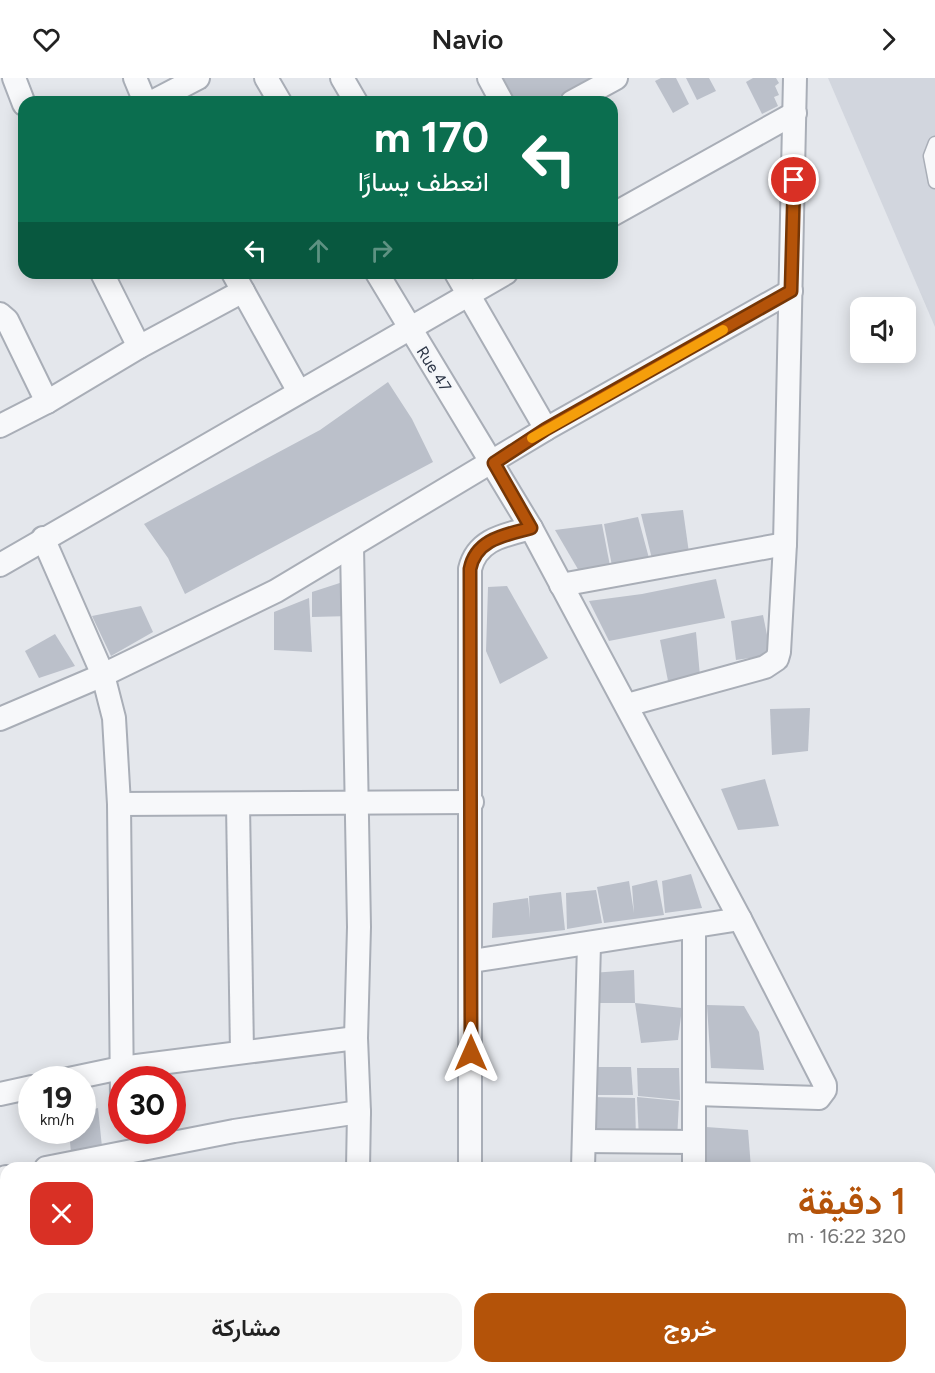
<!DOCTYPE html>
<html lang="ar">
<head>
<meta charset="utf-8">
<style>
  :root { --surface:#fff; --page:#f6f6f6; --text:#222; --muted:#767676; --accent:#b45309 }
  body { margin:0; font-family:Figtree,Vazirmatn,sans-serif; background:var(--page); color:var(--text); direction:rtl; height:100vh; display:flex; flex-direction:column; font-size:22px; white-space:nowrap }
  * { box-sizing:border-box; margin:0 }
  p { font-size:20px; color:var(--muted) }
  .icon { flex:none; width:33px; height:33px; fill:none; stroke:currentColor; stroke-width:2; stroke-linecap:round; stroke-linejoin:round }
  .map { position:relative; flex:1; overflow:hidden; direction:ltr }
  .drawer { position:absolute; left:0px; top:1084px; width:936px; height:212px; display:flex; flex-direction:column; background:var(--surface); border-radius:18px 18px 0 0; box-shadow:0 3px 15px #0003; direction:rtl }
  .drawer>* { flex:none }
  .hud { position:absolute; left:18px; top:18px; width:600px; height:183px; border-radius:18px; box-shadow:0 3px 15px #0003; direction:rtl; background:#0b6e4f; color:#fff; overflow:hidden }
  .tools { position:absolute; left:850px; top:219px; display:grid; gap:12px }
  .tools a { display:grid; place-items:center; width:66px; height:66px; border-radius:12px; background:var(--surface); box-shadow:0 3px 15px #0003; font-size:30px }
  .speed { position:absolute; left:18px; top:988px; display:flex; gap:12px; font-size:30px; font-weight:700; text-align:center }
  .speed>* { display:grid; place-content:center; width:78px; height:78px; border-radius:50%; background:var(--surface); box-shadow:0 3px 15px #0003; line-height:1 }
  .speed small { font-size:15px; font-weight:400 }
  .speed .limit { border:9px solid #d22; background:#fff; color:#111 }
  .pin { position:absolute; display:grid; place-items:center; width:51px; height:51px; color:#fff; margin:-26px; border:3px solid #fff; border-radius:50%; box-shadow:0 2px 6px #0007 }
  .me { position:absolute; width:66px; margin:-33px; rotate:0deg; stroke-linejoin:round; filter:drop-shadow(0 0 4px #0008) }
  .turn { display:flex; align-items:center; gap:21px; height:126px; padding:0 30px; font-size:27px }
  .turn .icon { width:78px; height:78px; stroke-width:2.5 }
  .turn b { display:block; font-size:42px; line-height:51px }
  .lanes { display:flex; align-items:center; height:57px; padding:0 30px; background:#0003; justify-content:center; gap:30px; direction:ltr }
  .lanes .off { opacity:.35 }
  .round { display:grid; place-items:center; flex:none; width:63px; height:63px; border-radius:18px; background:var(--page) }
  .overview { display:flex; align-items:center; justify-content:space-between; height:102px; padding:0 30px }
  h1 { font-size:36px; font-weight:600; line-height:45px; color:var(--accent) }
  .primary-button { display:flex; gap:12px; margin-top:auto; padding:12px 30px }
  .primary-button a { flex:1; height:69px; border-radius:18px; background:var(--accent); color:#fff; font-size:24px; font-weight:600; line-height:69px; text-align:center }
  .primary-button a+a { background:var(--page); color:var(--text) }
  header { display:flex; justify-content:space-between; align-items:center; height:78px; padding:0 30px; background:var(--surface); font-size:27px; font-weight:600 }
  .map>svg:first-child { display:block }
  .built { fill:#d2d6de }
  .building { fill:#bbc0ca }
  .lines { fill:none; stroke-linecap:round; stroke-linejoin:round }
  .service-casing { stroke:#a9aeb7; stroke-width:15 }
  .minor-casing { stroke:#a9aeb7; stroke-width:26 }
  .service { stroke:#f7f8fa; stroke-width:12 }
  .minor { stroke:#f7f8fa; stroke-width:22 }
  .route-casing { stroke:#753606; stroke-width:15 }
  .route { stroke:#b45309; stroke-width:10 }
  .slow { stroke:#f59e0b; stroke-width:10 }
  .labels { text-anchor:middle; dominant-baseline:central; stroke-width:4.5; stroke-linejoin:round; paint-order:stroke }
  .street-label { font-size:16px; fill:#2b3445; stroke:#f4f6f9 }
</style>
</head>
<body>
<header><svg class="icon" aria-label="forward" viewBox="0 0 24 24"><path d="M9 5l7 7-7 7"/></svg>Navio<svg class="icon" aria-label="heart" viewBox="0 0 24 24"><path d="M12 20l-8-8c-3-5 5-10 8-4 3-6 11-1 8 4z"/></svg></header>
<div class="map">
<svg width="935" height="1295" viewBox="0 0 935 1295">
  <rect width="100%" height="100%" fill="#e4e7ec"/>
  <path class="built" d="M828 0H935V249Z"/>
  <g class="building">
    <path d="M503 0H595L548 24H516Z"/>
    <path d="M661 0H676L689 26 673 35 655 3Z"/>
    <path d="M686 0H709L716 13 697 22Z"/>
    <path d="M753 0H776L779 5 775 8 779 17 774 19 778 28 762 36 746 4Z"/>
    <path d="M388 304 412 341 433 384 185 516 168 480 144 446 320 352Z"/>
    <path d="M683 432 689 475 652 481 641 436Z"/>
    <path d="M638 439 650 484 612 488 604 446Z"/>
    <path d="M602 446 610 488 579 493 555 452Z"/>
    <path d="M716 501 725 540 609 563 589 523 642 516Z"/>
    <path d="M349 502 351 538 312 539V514Z"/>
    <path d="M507 508 548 580 500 606 486 573 488 509Z"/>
    <path d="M309 520 312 574 274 572V534Z"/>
    <path d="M141 528 153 554 111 578 92 538Z"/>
    <path d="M763 537 771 577 736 582 731 543Z"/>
    <path d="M696 554 700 598 668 603 660 562Z"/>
    <path d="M55 556 75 588 39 600 25 573Z"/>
    <path d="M810 630 808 673 772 677 770 631Z"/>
    <path d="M765 701 779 748 738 752 721 711Z"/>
    <path d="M691 796 702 830 665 835 662 803Z"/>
    <path d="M657 802 664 837 604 845 597 809 629 803 634 835 632 808Z"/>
    <path d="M596 812 602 845 567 851 566 815Z"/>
    <path d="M561 814 565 852 492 860 493 825 528 820 530 841 529 818Z"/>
    <path d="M634 892 635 925H596L591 895Z"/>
    <path d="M635 925 682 930 678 962 641 965Z"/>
    <path d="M707 927 744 928 759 954 764 992 711 990Z"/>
    <path d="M588 989H631L633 1017H590Z"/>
    <path d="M637 990H679L680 1022 638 1018Z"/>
    <path d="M592 1019 635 1020 636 1062 589 1058Z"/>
    <path d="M637 1019 679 1023 677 1062 639 1061Z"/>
    <path d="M98 1030 102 1069 71 1075 69 1053H82V1034Z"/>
    <path d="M706 1049 748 1052 751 1090H706Z"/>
    <path d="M6 1201V1225L3 1226 0 1202Z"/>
    <path d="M299 1290H338V1295H300Z"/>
    <rect x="524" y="1290" width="37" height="5"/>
    <path d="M707 1290H737L728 1295H707Z"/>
    <path d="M587 1291 630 1293V1295H588Z"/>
  </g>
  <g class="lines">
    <defs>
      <path id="service" d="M935 65 930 78 935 104"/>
      <g id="minor">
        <path d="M14 0 24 26"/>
        <path d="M135 0 145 24"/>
        <path d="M266 0 280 24"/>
        <path d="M342 0 356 24"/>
        <path d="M489 0 502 24"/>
        <path d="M152 24 198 0"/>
        <path d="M572 24 616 0"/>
        <path d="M612 137 795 35"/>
        <path d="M102 195 139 269"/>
        <path d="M233 195 299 314"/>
        <path d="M377 195 531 450 740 841 825 1007V1012L819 1020 696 1016"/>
        <path d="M456 195 546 351"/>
        <path d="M0 236 7 242 47 324"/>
        <path d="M0 348 47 324 139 269 243 213"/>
        <path d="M43 460 103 597 114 640 119 726 122 1020"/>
        <path d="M352 468 359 849 356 960 359 1034 358 1090"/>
        <path d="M0 487 506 195"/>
        <path d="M561 507 785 466"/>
        <path d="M627 627 765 589 777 581 779 574 785 466 795 0"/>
        <path d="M0 641 103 597 276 513 546 351 791 213"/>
        <path d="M119 726 472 724"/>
        <path d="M238 727 242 974"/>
        <path d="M472 883 740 841"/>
        <path d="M64 1002 121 990 356 960"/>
        <path d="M0 1016 32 1009"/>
        <path d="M584 1063 694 1064"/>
        <path d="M46 1090 234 1053 359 1034"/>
        <path d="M470 1090V491C477 461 505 457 531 450"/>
        <path d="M583 1090 589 866"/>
        <path d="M694 1090V850"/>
        <path d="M0 1101 6 1099"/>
        <path d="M0 1285 6 1284"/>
        <path d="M192 1290 193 1295"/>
        <path d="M359 1290V1295"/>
        <path d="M469 1295V1290"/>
        <path d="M583 1295V1290"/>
        <path d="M684 1295V1290"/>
        <path d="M746 1295 754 1290"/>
        <path d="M808 1295V1290"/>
      </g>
    </defs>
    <use href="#service" class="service-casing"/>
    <use href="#minor" class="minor-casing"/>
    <use href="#service" class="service"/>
    <use href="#minor" class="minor"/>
  </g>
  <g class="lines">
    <defs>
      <path id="route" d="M471 975 470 491C476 461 505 457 531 450L494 385 546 351 791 213 794 102"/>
    </defs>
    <use href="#route" class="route-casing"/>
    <use href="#route" class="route"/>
    <path class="slow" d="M532 360 723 252"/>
  </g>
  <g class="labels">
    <g class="street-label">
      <text transform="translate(434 291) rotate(58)">Rue 47</text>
    </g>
  </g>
</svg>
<div class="tools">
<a><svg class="icon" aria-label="sound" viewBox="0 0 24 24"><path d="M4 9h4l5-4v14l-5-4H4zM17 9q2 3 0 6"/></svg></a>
</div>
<div class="speed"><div>19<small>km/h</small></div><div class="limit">30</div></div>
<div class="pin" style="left:794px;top:102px;background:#d93025"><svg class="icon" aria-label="arrive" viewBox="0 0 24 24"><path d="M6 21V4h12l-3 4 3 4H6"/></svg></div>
<svg class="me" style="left:471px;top:975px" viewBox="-20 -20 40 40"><path d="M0-17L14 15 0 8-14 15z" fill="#b45309" stroke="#fff" stroke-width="4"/></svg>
<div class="hud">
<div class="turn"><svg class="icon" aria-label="left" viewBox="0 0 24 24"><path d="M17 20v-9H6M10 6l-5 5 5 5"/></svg><div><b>170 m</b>انعطف يسارًا</div></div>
<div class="lanes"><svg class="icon" aria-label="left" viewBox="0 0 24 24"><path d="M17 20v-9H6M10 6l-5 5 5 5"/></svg><svg class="icon off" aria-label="ahead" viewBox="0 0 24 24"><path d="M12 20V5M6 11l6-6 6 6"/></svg><svg class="icon off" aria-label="right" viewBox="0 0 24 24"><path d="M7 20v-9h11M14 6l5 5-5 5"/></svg></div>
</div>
<section class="drawer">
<div class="overview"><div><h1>1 دقيقة</h1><p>320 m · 16:22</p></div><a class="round" style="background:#d93025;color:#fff"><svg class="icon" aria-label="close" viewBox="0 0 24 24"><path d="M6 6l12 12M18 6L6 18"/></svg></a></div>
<div class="primary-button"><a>خروج</a><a>مشاركة</a></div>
</section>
</div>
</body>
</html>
